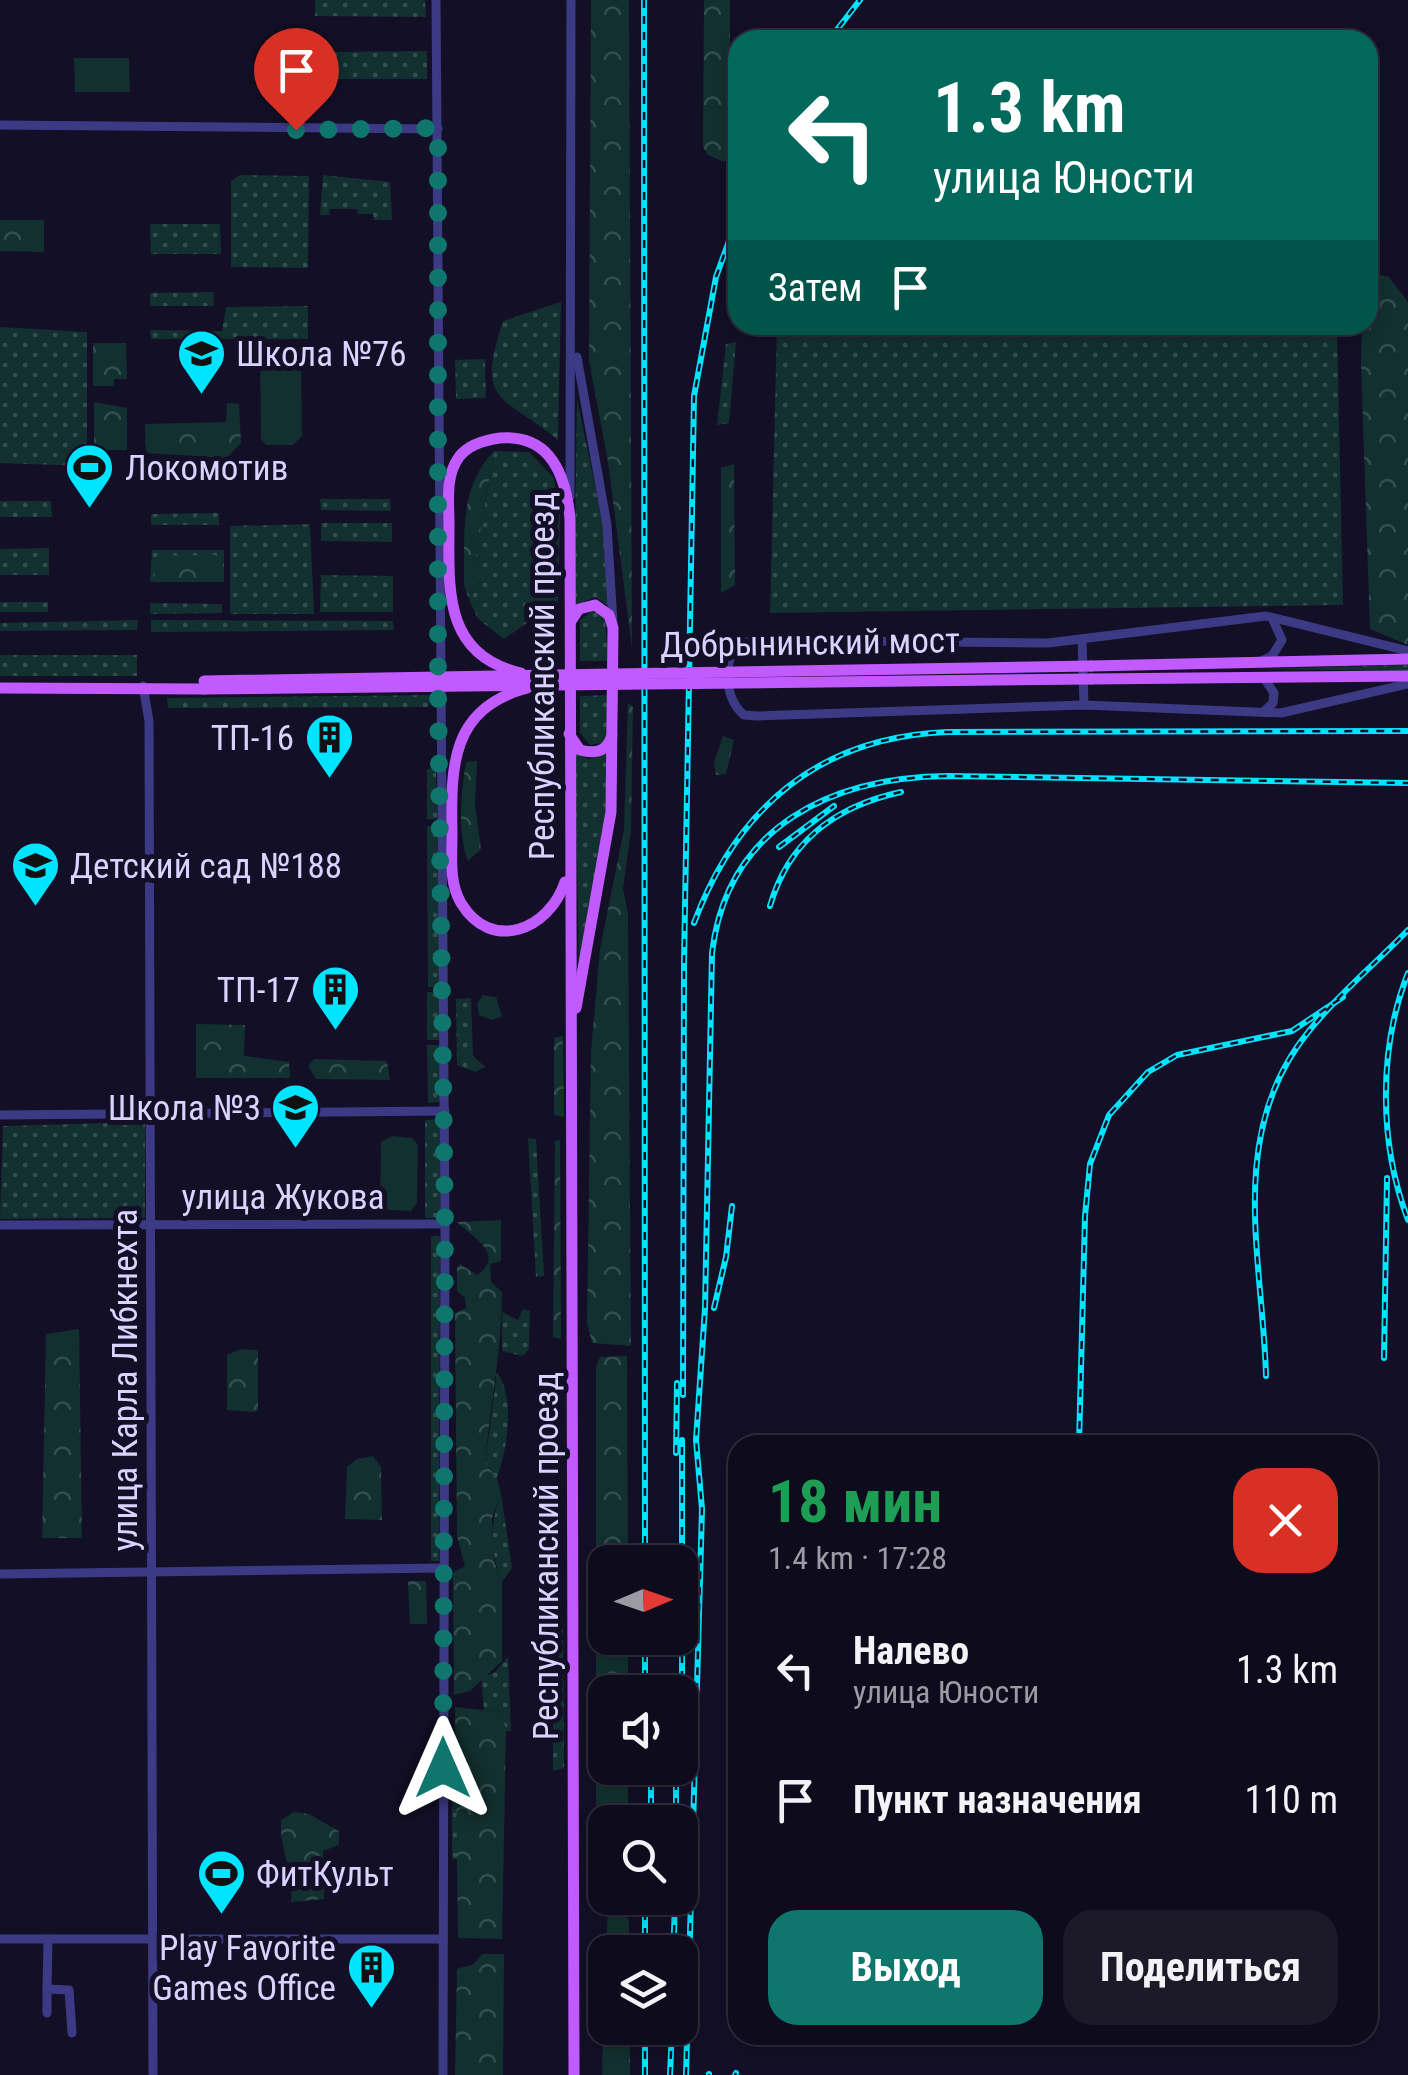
<!DOCTYPE html>
<html lang="ru">
<head>
<meta charset="utf-8">
<style>
  :root { --surface:#0e0b1c; --page:#1c1929; --text:#f1f3f6; --muted:#9b9ba3; --line:#2e2b3b; --accent:#0f766e }
  body { margin:0; font-family:"Roboto Condensed",sans-serif; background:var(--page); color:var(--text); height:100vh; display:flex; flex-direction:column; font-size:38px; white-space:nowrap }
  * { box-sizing:border-box; margin:0 }
  p { font-size:32px; color:var(--muted) }
  .icon { flex:none; width:55px; height:55px; fill:none; stroke:currentColor; stroke-width:2; stroke-linecap:round; stroke-linejoin:round }
  .map { position:relative; flex:1; overflow:hidden }
  .drawer { position:absolute; left:728px; top:1435px; width:650px; height:610px; display:flex; flex-direction:column; background:var(--surface); border-radius:30px; box-shadow:0 5px 15px #0003,0 0 0 2px var(--line) }
  .drawer>* { flex:none }
  .hud { position:absolute; left:728px; top:30px; width:650px; height:305px; border-radius:30px; box-shadow:0 5px 15px #0003,0 0 0 2px var(--line); background:#00695c; color:#fff; overflow:hidden }
  .needle { width:65px; rotate:88deg }
  .buttons { position:absolute; left:588px; top:1545px; display:grid; gap:20px }
  .buttons a { display:grid; place-items:center; width:110px; height:110px; border-radius:20px; background:var(--surface); box-shadow:0 5px 15px #0003,0 0 0 2px var(--line); font-size:50px }
  .pin { position:absolute; display:grid; place-items:center; width:85px; height:85px; color:#fff; margin:-102px -42px; border-radius:50% 50% 50% 0; rotate:-45deg; box-shadow:0 0 10px #0007 }
  .pin .icon { rotate:45deg }
  .me { position:absolute; width:110px; margin:-55px; rotate:0deg; stroke-linejoin:round; filter:drop-shadow(0 0 8px #0008) }
  .turn { display:flex; align-items:center; gap:35px; height:210px; padding:0 40px; font-size:45px }
  .turn .icon { width:130px; height:130px; stroke-width:2.5 }
  .turn b { display:block; font-size:70px; line-height:85px }
  .then { display:flex; align-items:center; height:95px; padding:0 40px; background:#0003; gap:20px; font-size:38px }
  .round { display:grid; place-items:center; flex:none; width:105px; height:105px; border-radius:30px; background:var(--page) }
  .headline { display:flex; align-items:center; justify-content:space-between; height:170px; padding:0 40px }
  h1 { font-size:60px; font-weight:700; line-height:75px; color:#1e9e55 }
  .cta { display:flex; gap:20px; margin-top:auto; padding:20px 40px }
  .cta a { flex:1; height:115px; border-radius:30px; background:var(--accent); color:#fff; font-size:40px; font-weight:700; line-height:115px; text-align:center }
  .cta a+a { background:var(--page); color:var(--text) }
  ul { padding:0; list-style:none }
  li { display:flex; align-items:center; gap:30px; height:130px; padding:0 40px }
  li div { flex:1 }
  li b { display:block; font-size:38px }
  li em { font-style:normal }
  .map>svg:first-child { display:block }
  .grass { fill:url(#grass-dots) }
  .forest { fill:url(#forest-crowns) }
  .garden { fill:#12302f }
  .lines { fill:none; stroke-linecap:round; stroke-linejoin:round }
  .minor { stroke:#3d3a85; stroke-width:9 }
  .major { stroke:#c25bff; stroke-width:11 }
  .rail-casing { stroke:#00e5ff; stroke-width:6 }
  .rail { stroke:#130f26; stroke-width:2.5; stroke-dasharray:8; stroke-linecap:butt }
  .major-bridge { stroke:#c25bff; stroke-width:11 }
  .route { stroke:#0f766e; stroke-width:18; stroke-dasharray:0 32.4 }
  .labels { text-anchor:middle; dominant-baseline:central; stroke-width:10; stroke-linejoin:round; paint-order:stroke }
  .poi-label { font-size:35px; fill:#d9d4ff; stroke:#130f26; text-anchor:start }
  .street-label { font-size:35px; fill:#d9d4ff; stroke:#130f26 }
</style>
</head>
<body>
<div class="map">
<svg width="1408" height="2075" viewBox="0 0 1408 2075">
  <defs>
    <pattern id="grass-dots" width="8" height="8" patternUnits="userSpaceOnUse" patternTransform="scale(2.5)"><rect width="8" height="8" fill="#12302f"/><path d="M2 2h.1M6 6h.1" fill="none" stroke="#344d4e" stroke-width="1.8" stroke-linecap="round"/></pattern>
    <pattern id="forest-crowns" width="20" height="18" patternUnits="userSpaceOnUse" patternTransform="scale(2.5)"><rect width="20" height="18" fill="#12302f"/><path d="M2 6a3 3 0 1 1 6 0M12 15a3 3 0 1 1 6 0" fill="none" stroke="#344d4e"/></pattern>
  </defs>
  <rect width="100%" height="100%" fill="#130f26"/>
  <g class="grass">
    <path d="M315 0H425L426 17 315 16Z"/>
    <path d="M427 51V79H334L321 74 322 64 332 52Z"/>
    <path d="M240 175 309 176 308 268 231 267V181Z"/>
    <path d="M323 175 390 182 392 220H374L373 214H358L357 209H330L329 215H320Z"/>
    <path d="M150 224H220L221 254H151Z"/>
    <path d="M213 292 214 306H150V293Z"/>
    <path d="M561 302 558 440C502 394 475 405 503 321Z"/>
    <path d="M308 306V339H151L150 330 222 331 226 307Z"/>
    <path d="M777 325H1337L1343 605 770 613Z"/>
    <path d="M0 327 87 332V466L0 463Z"/>
    <path d="M736 342 729 423 717 425 726 344Z"/>
    <path d="M485 359 486 398 456 399 455 360Z"/>
    <path d="M577 398 603 525 608 605 595 597 574 606Z"/>
    <path d="M494 451 529 452 554 478 560 515 557 654 543 648 531 620 504 639 478 619 468 597 481 585 476 556Z"/>
    <path d="M320 499H390L391 511 321 510Z"/>
    <path d="M0 501H51L52 517H0Z"/>
    <path d="M219 513V525H151V514Z"/>
    <path d="M321 523H392V542L321 541Z"/>
    <path d="M310 524 314 614H230V526Z"/>
    <path d="M49 548V575H0V549Z"/>
    <path d="M152 550H224V582H150Z"/>
    <path d="M321 575 393 576V612H320Z"/>
    <rect x="0" y="602" width="48" height="10"/>
    <path d="M150 603 222 604V613L150 614Z"/>
    <path d="M592 611 605 617 608 661H580V620Z"/>
    <path d="M138 620 137 630 0 631V623Z"/>
    <path d="M151 620 393 621 394 630 151 632Z"/>
    <rect x="0" y="655" width="137" height="21"/>
    <path d="M1408 665V671L1255 669Z"/>
    <path d="M430 695 429 707 168 708 167 698Z"/>
    <path d="M608 695V730L602 743 590 745 580 733V696Z"/>
    <path d="M575 752 589 759 610 752 605 834 579 968Z"/>
    <path d="M436 768 437 819H427V769Z"/>
    <path d="M427 826H437L440 987H428Z"/>
    <rect x="427" y="992" width="13" height="48"/>
    <path d="M471 998 473 1056 485 1067 475 1072 457 1065 456 999Z"/>
    <path d="M427 1045H441V1102L428 1103Z"/>
    <path d="M440 1119V1218H425V1120Z"/>
    <path d="M145 1122V1218L0 1219 3 1126Z"/>
    <path d="M528 1138 536 1139 544 1276 536 1277Z"/>
    <path d="M440 1236 439 1561H431V1237Z"/>
    <path d="M523 1309 530 1311 529 1349 523 1356 502 1351V1312L518 1320Z"/>
    <path d="M497 1372C516 1400 507 1448 497 1478L485 1463Z"/>
    <path d="M501 1494 512 1568 502 1582C490 1552 489 1525 501 1494Z"/>
    <path d="M563 1620 564 1768 553 1771V1624Z"/>
    <path d="M508 1657 511 1731H506L501 1712 484 1710 481 1678 495 1672Z"/>
    <path d="M452 1747H467L468 1860 452 1859Z"/>
  </g>
  <g class="forest">
    <path d="M591 0H629L632 648 608 462 589 361Z"/>
    <path d="M704 0H730V156L724 162 708 155 703 147Z"/>
    <path d="M0 220H44V252L0 251Z"/>
    <path d="M1368 274 1388 276 1408 302V645L1370 629 1361 364 1362 325H1368Z"/>
    <path d="M93 343H126L127 379H114V386H93Z"/>
    <path d="M94 402 127 408V450H94Z"/>
    <path d="M227 403 239 404 241 443 227 458 146 453 145 424 226 422Z"/>
    <path d="M494 451 476 556 481 585 468 597 464 585C465 535 458 489 494 451Z"/>
    <path d="M734 464 735 585 721 593V468Z"/>
    <path d="M216 555 220 579 216 581 154 578 158 556Z"/>
    <path d="M628 703 633 707 631 831 623 888 628 914 631 1346 592 1343 587 1322 591 1052 600 949 624 829Z"/>
    <path d="M723 736 734 740 726 774 716 775 714 762Z"/>
    <path d="M477 761 475 804 481 849 468 861C457 832 461 793 466 762Z"/>
    <path d="M483 995 496 997 502 1016 492 1020 479 1015 477 1003Z"/>
    <path d="M196 1024 245 1025 244 1056 289 1062 290 1078H196Z"/>
    <path d="M563 1036 564 1117 554 1115V1038Z"/>
    <path d="M314 1059 387 1061 390 1080 316 1079 308 1066Z"/>
    <path d="M560 1140 561 1339 553 1337 555 1141Z"/>
    <path d="M501 1220V1261L490 1264 491 1282 502 1292C502 1350 490 1405 485 1463L497 1478 501 1494 492 1518 494 1561 502 1582V1661L470 1691 454 1695 453 1573 465 1566 457 1536 455 1313 466 1308 465 1298 457 1291V1267L460 1264 477 1275C507 1254 471 1236 457 1222Z"/>
    <path d="M79 1329 82 1538H42L46 1334Z"/>
    <path d="M241 1349 258 1350V1410L254 1412 227 1410V1355Z"/>
    <path d="M627 1356 628 1562H605V1638H628V1692H605V1768H629L627 1822H605V1882L596 1876V1367L600 1357Z"/>
    <path d="M373 1456 381 1467 382 1520 345 1519 347 1467 357 1459Z"/>
    <path d="M408 1581H426L427 1624H410Z"/>
    <path d="M455 1707 501 1712 506 1731 502 1939 458 1938Z"/>
    <path d="M294 1812 309 1814 339 1831V1845L323 1851 324 1899 291 1902C295 1873 279 1850 281 1820Z"/>
    <path d="M608 1905 619 1906 629 1920V1952H606Z"/>
    <path d="M482 1954H504L503 2075H455L457 1969 474 1964Z"/>
    <path d="M605 1968V2028H630V2075H602Z"/>
  </g>
  <g class="garden">
    <path d="M74 58H129L130 92H75Z"/>
    <path d="M269 347 296 348 301 353 302 436 293 445H266L261 439 260 357Z"/>
    <path d="M393 1136 412 1138 418 1145 417 1203 411 1211 389 1210 380 1203 381 1142Z"/>
  </g>
  <g class="lines">
    <g class="minor">
      <path d="M436 0 445 1224 443 2075"/>
      <path d="M0 125 438 129"/>
      <path d="M577 357 607 525 613 623"/>
      <path d="M570 497 571 0"/>
      <path d="M1082 639 1084 705"/>
      <path d="M1408 651 1266 616 1048 643 756 640 738 644C722 663 725 699 744 715L757 716 1084 705 1281 713 1408 684"/>
      <path d="M1261 661 1272 656 1282 640 1273 620"/>
      <path d="M143 686 149 721 153 2075"/>
      <path d="M1263 712 1273 703 1274 693 1264 678"/>
      <path d="M0 1115 445 1111"/>
      <path d="M0 1225 445 1224"/>
      <path d="M0 1574 442 1568"/>
      <path d="M0 1939H443"/>
      <path d="M47 1989 48 1939"/>
      <path d="M47 2013V1989L69 1990 72 2033"/>
    </g>
    <g class="major">
      <path d="M571 621 579 609 595 605 609 615 613 628 611 812 576 1008"/>
      <path d="M1091 666 1408 659"/>
      <path d="M521 673C442 655 449 587 449 524 449 502 445 476 459 457 468 445 485 440 500 438 551 434 566 476 570 519L574 2075"/>
      <path d="M1091 679 1408 676"/>
      <path d="M0 688 204 689"/>
      <path d="M527 688C449 709 451 769 452 835 452 858 449 883 461 903 491 953 549 930 565 882"/>
      <path d="M569 734 580 750C596 754 607 752 612 735"/>
    </g>
    <defs>
      <g id="rail">
        <path d="M644 0 645 1562"/>
        <path d="M829 40 860 0"/>
        <path d="M779 847 834 806"/>
        <path d="M770 906C789 840 836 806 901 792"/>
        <path d="M694 923C737 807 820 737 947 732L1408 731"/>
        <path d="M1408 973C1378 1049 1379 1144 1408 1220"/>
        <path d="M714 1308 726 1257 732 1206"/>
        <path d="M1384 1358 1387 1178"/>
        <path d="M1266 1376C1263 1264 1229 1146 1297 1047 1327 1004 1372 967 1408 930"/>
        <path d="M683 1395 684 963 694 396 716 277 738 216"/>
        <path d="M1079 1445 1085 1216 1090 1164 1109 1115 1148 1072 1177 1055 1292 1031 1343 997"/>
        <path d="M676 1453 677 1383"/>
        <path d="M645 1638V1692"/>
        <path d="M682 1775V1440"/>
        <path d="M651 1822V1768"/>
        <path d="M676 1822V1768"/>
        <path d="M674 1933 675 1898"/>
        <path d="M645 1952V1898"/>
        <path d="M645 2075V2028"/>
        <path d="M670 2075 672 2030"/>
        <path d="M686 2075 702 1509 696 1440 705 1308 712 953C727 826 832 777 948 776L1408 783"/>
        <path d="M709 2075V2074"/>
        <path d="M735 2075 736 2073"/>
      </g>
    </defs>
    <use href="#rail" class="rail-casing"/>
    <use href="#rail" class="rail"/>
    <g class="major-bridge">
      <path d="M204 681 1091 666"/>
      <path d="M204 689 1091 679"/>
    </g>
  </g>
  <g class="lines">
    <path class="route" d="M296 130 438 128V690L445 1224 443 1768"/>
  </g>
  <defs>
    <symbol id="school-pin" viewBox="-11 -11 22 30"><path d="M0 17L-7.5 6A9.5 9.5 0 1 1 7.5 6Z" fill="#00e5ff" stroke="#130f26"/><path d="M0-5L7-2L0 1L-7-2ZM-4 1L0 2.5L4 1V4Q0 6-4 4Z" fill="#111"/></symbol>
    <symbol id="stadium-pin" viewBox="-11 -11 22 30"><path d="M0 17L-7.5 6A9.5 9.5 0 1 1 7.5 6Z" fill="#00e5ff" stroke="#130f26"/><path d="M0-5a6.5 5 0 1 0 0 10a6.5 5 0 1 0 0-10ZM-3.5-1.8h7v3.6h-7Z" fill="#111"/></symbol>
    <symbol id="building-pin" viewBox="-11 -11 22 30"><path d="M0 17L-7.5 6A9.5 9.5 0 1 1 7.5 6Z" fill="#00e5ff" stroke="#130f26"/><path d="M-4-6H4V6H1V3H-1V6H-4ZM-2.5-4.3h1.7v1.8h-1.7ZM.8-4.3h1.7v1.8H.8ZM-2.5-1h1.7V.8h-1.7ZM.8-1h1.7V.8H.8Z" fill="#111"/></symbol>
  </defs>
  <g fill-rule="evenodd">
    <use href="#school-pin" x="174" y="326" width="55" height="75"/>
    <use href="#stadium-pin" x="62" y="440" width="55" height="75"/>
    <use href="#building-pin" x="302" y="710" width="55" height="75"/>
    <use href="#school-pin" x="8" y="838" width="55" height="75"/>
    <use href="#building-pin" x="308" y="962" width="55" height="75"/>
    <use href="#school-pin" x="268" y="1080" width="55" height="75"/>
    <use href="#stadium-pin" x="194" y="1846" width="55" height="75"/>
    <use href="#building-pin" x="344" y="1940" width="55" height="75"/>
  </g>
  <g class="labels">
    <g class="poi-label">
      <text x="236" y="354">Школа №76</text>
      <text x="125" y="468">Локомотив</text>
      <text x="294" y="738" text-anchor="end">ТП-16</text>
      <text x="70" y="866">Детский сад №188</text>
      <text x="300" y="990" text-anchor="end">ТП-17</text>
      <text x="261" y="1108" text-anchor="end">Школа №3</text>
      <text x="256" y="1874">ФитКульт</text>
      <text x="336" y="1948" text-anchor="end">Play Favorite<tspan x="336" dy="40">Games Office</tspan></text>
    </g>
    <g class="street-label">
      <text transform="translate(810 643) rotate(-1)">Добрынинский мост</text>
      <text transform="translate(542 676) rotate(-90)">Республиканский проезд</text>
      <text x="283" y="1197">улица Жукова</text>
      <text transform="translate(125 1380) rotate(-90)">улица Карла Либкнехта</text>
      <text transform="translate(546 1556) rotate(-90)">Республиканский проезд</text>
    </g>
  </g>
</svg>
<div class="buttons">
<a><svg class="needle" viewBox="-14 -14 28 28"><path d="M0-13l5 13h-10z" fill="#e53935"/><path d="M0 13l5-13h-10z" fill="#9b9ba3"/></svg></a>
<a><svg class="icon" aria-label="sound" viewBox="0 0 24 24"><path d="M4 9h4l5-4v14l-5-4H4zM17 9q2 3 0 6"/></svg></a>
<a><svg class="icon" aria-label="search" viewBox="0 0 24 24"><circle cx="10" cy="10" r="6"/><path d="M15 15l6 6"/></svg></a>
<a><svg class="icon" aria-label="layers" viewBox="0 0 24 24"><path d="M12 4l9 5-9 5-9-5zM3 14l9 5 9-5"/></svg></a>
</div>
<div class="pin" style="left:296px;top:130px;background:#d93025"><svg class="icon" aria-label="arrive" viewBox="0 0 24 24"><path d="M6 21V4h12l-3 4 3 4H6"/></svg></div>
<svg class="me" style="left:443px;top:1768px" viewBox="-20 -20 40 40"><path d="M0-17L14 15 0 8-14 15z" fill="#0f766e" stroke="#fff" stroke-width="4"/></svg>
<div class="hud">
<div class="turn"><svg class="icon" aria-label="left" viewBox="0 0 24 24"><path d="M17 20v-9H6M10 6l-5 5 5 5"/></svg><div><b>1.3 km</b>улица Юности</div></div>
<div class="then">Затем<svg class="icon" aria-label="arrive" viewBox="0 0 24 24"><path d="M6 21V4h12l-3 4 3 4H6"/></svg></div>
</div>
<section class="drawer">
<div class="headline"><div><h1>18 мин</h1><p>1.4 km · 17:28</p></div><a class="round" style="background:#d93025;color:#fff"><svg class="icon" aria-label="close" viewBox="0 0 24 24"><path d="M6 6l12 12M18 6L6 18"/></svg></a></div>
<ul>
<li><svg class="icon" aria-label="left" viewBox="0 0 24 24"><path d="M17 20v-9H6M10 6l-5 5 5 5"/></svg><div><b>Налево</b><p>улица Юности</p></div><em>1.3 km</em></li>
<li><svg class="icon" aria-label="arrive" viewBox="0 0 24 24"><path d="M6 21V4h12l-3 4 3 4H6"/></svg><div><b>Пункт назначения</b></div><em>110 m</em></li>
</ul>
<div class="cta"><a>Выход</a><a>Поделиться</a></div>
</section>
</div>
</body>
</html>
